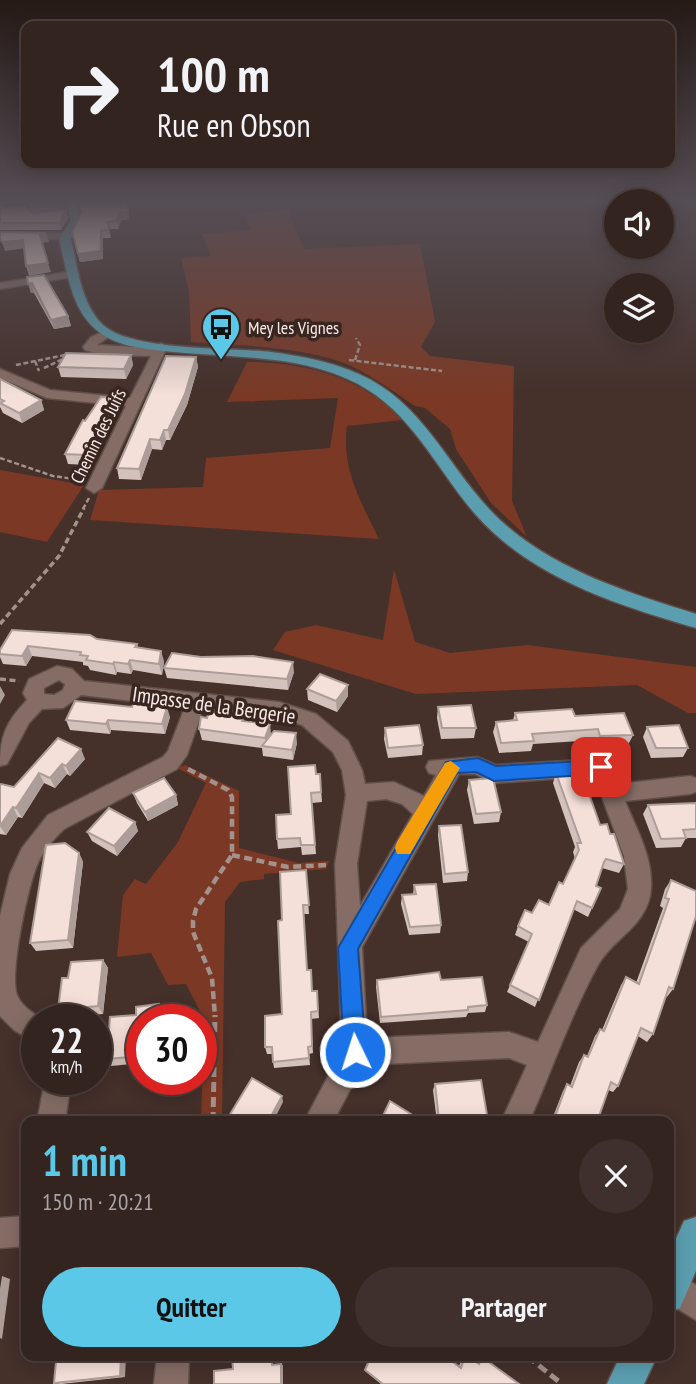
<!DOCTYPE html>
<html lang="fr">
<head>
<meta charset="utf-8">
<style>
  :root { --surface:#342420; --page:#3f302d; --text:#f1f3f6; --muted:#a9a4a5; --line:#4e413e; --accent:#5bc8e7 }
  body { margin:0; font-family:"PT Sans Narrow",sans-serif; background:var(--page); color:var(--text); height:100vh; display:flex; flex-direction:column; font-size:26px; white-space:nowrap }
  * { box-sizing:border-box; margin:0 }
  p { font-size:23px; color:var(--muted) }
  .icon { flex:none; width:38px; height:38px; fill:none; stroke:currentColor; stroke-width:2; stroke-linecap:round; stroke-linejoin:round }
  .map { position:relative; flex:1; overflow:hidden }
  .panel { position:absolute; left:21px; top:1116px; width:653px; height:245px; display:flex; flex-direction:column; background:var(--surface); border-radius:14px; box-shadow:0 4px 18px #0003,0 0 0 2px var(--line) }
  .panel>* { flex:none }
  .guide { position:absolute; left:21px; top:21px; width:654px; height:147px; border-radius:14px; box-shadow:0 4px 18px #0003,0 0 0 2px var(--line); background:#342420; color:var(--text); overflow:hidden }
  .buttons { position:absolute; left:604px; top:189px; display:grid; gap:14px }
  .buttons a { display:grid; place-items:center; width:70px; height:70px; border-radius:50%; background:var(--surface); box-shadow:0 4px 18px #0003,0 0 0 2px var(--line); font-size:35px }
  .speed { position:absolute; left:21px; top:1004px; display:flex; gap:14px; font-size:35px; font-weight:700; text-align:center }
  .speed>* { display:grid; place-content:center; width:91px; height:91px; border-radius:50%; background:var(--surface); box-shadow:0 4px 18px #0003,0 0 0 2px var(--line); line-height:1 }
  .speed small { font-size:18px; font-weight:400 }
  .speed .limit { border:10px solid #d22; background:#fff; color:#111 }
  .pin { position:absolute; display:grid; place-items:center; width:60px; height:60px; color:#fff; margin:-30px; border-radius:14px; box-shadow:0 4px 10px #0006 }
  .me { position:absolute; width:77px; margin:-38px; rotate:356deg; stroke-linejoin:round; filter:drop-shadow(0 0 5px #0008) }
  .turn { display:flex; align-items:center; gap:24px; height:147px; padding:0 21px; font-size:32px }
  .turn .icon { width:91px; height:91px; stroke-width:2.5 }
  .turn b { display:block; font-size:49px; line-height:60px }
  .round { display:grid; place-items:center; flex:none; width:74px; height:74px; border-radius:37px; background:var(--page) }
  .head { display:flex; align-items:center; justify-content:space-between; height:119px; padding:0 21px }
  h1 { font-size:42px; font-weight:800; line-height:52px; color:var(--accent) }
  .button { display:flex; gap:14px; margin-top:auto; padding:14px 21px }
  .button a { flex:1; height:80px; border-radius:42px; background:var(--accent); color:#111; font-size:28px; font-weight:800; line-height:80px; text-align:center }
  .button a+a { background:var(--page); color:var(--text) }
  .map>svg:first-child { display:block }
  .green { fill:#7b3925 }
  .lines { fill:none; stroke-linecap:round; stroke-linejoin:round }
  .minor-casing { stroke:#604f49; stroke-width:3 }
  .major-casing { stroke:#604f49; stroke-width:3 }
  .path-far3 { stroke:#a3918c; stroke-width:2.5; stroke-dasharray:5 2.5; stroke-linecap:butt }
  .path-far2 { stroke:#a3918c; stroke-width:3.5; stroke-dasharray:6 3.5; stroke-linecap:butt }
  .path-far1 { stroke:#a3918c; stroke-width:4.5; stroke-dasharray:8 4.5; stroke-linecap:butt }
  .path { stroke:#a3918c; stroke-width:5; stroke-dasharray:10 5; stroke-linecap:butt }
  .minor { fill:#856d65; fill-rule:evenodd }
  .major { fill:#5b9eaf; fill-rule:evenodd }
  .wall { fill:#d3c1bb }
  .shaded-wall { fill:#ac9d98 }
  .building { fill:#f5e0d9; stroke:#ac9d98; stroke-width:2 }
  .route { fill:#1a73e8; stroke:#114b97; stroke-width:2 }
  .slow { fill:#f59e0b }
  .labels { text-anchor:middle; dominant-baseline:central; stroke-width:7; stroke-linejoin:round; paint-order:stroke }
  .far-poi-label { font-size:18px; fill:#f8eae6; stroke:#3a2620; text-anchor:start }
  .far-street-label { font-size:18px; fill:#f8eae6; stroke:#3a2620 }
  .street-label { font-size:21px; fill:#f8eae6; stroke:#3a2620 }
</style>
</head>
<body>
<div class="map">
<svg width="696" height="1384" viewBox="0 0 696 1384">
  <rect width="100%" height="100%" fill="#45302a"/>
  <g class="green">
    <path d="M288 210 304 249 420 244 435 322 421 347 430 356 514 366 512 501 527 537 491 503 456 449 450 429 425 408 415 406C394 392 374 377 351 366 310 347 237 345 191 342L189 290 181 258 211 256 202 234 251 230 245 214Z"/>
    <path d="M247 362C304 362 363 377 402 420L347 426C341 468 361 502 379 539L90 520 99 490 203 487 206 458 330 448 338 398 227 402Z"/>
    <path d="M0 470 84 485 47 542 0 532Z"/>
    <path d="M394 569 415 642 450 653 527 645 696 667V713H688L637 685 416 694 273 650 285 632 316 625 383 640Z"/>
    <path d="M185 765 239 791V848L299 863 329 861 326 869 264 874V879L240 882 225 902 222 1122H201L204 1019 186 984 168 985 151 953 117 957 123 895 135 879 146 884 178 842 206 783 177 768Z"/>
  </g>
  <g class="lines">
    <defs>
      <g id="minor">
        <path d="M0 233H65L70 236 65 239H0Z"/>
        <path d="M74 271 79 274 78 276 0 289V283Z"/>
        <path d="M107 330 113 334 97 345 154 348 161 343 167 347 102 488 94 493 86 488 126 406 47 398 0 378V369L50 390 130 398 151 356 105 355 85 350 83 347 91 337Z"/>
        <path d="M57 666 72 669 84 681 279 702 316 714 348 741 362 770 365 784 394 782 424 796 436 775 429 773 426 767 429 761 478 757 496 765 601 759 608 761 618 784 690 776 696 778V792L690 794 625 801C636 828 653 857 651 888 649 925 614 937 598 965 572 1012 551 1072 529 1122H501L527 1065 509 1058 363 1065 333 1122H304L342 1050 335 864 346 795 342 770 333 752 302 725 279 718 203 709 187 755 177 769 64 829C54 839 44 849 38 863 28 884 9 974 17 995 21 1006 34 1014 44 1020H37V1044L14 1030 0 1016V916L10 874 22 848 48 815 163 757 168 751 185 707 81 695 63 708 42 709 29 723 7 764 0 766C0 736 6 722 27 700L23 693 29 679ZM59 680 65 684 63 690 54 695 44 694V688ZM459 774H475L493 783 594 776 624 856 628 889 620 909 581 948 538 1042 509 1032 367 1038 362 947ZM386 799 402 804 413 814 360 906 357 864 367 801Z"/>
        <path d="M45 1080H71L65 1122H37Z"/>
        <path d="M26 1216V1246L0 1248V1218Z"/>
        <path d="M673 1271 696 1285V1320L668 1303V1273Z"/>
        <path d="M157 1356H189L188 1384H154Z"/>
      </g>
      <g id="major">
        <path d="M66 202H76L81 220 71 239C77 266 81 302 101 323 128 352 231 347 271 352 301 356 332 362 359 374 422 402 445 462 490 510 544 567 623 591 696 614V628C619 606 532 578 477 516 437 471 414 414 358 384 290 348 204 361 130 346 74 332 71 288 59 239L71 220Z"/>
        <path d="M696 1217V1271L680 1308 668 1313V1256L684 1221Z"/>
        <path d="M620 1356H657L644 1384H607Z"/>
      </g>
    </defs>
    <use href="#minor" class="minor-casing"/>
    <use href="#major" class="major-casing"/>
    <g class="path-far3">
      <path d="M349 360 442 371"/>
      <path d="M355 360 360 345 356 338"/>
      <path d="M35 361 39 371"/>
      <path d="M16 365 70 354"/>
      <path d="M44 368 67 357"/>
      <path d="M0 458 53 476 81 480"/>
      <path d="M83 509 89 498"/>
    </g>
    <g class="path-far2">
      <path d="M0 624 59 556 84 508"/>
      <path d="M0 679 19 681"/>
    </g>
    <g class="path-far1">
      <path d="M188 769 228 790 232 797V855L196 909 193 921V932L212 978 215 1017"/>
      <path d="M232 855 288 867 326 865"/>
    </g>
    <g class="path">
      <path d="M213 1122 215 1015"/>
      <path d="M527 1356 562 1384"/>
    </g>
    <use href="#minor" class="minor"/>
    <use href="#major" class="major"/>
  </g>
  <g class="wall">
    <path d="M78 202H127L129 219 121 220 118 229H109L111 238H103V259L80 262 72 232 82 213Z"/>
    <path d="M0 203H2L4 208 32 213 66 210 68 218 61 230H0Z"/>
    <path d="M27 277 68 316 71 326 54 329 34 293H31Z"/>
    <path d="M131 355 133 365 126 379 61 377 58 367Z"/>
    <path d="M196 357 198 367 187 405 170 440H166L162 450 152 449 141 480 119 479 117 468Z"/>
    <path d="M0 379 41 400 44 410 22 423 3 413 0 407Z"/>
    <path d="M115 398 117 408 88 465 68 464 65 454 85 421Z"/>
    <path d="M12 630 137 644 138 647 164 661 162 675 133 670 131 674 117 672 116 675 90 670 88 666 83 665V662L32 656 26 666 3 664 0 657V650Z"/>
    <path d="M164 668 294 672 288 690 167 678Z"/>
    <path d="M307 689 348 696 337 712 308 700Z"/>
    <path d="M438 707 476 728 474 738 441 739 437 718Z"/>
    <path d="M515 713 575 716 633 735 628 745 597 746 595 740 533 744 531 751 499 753 493 732 496 722 513 720Z"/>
    <path d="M170 717 165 734 111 730 110 734 70 730 66 720Z"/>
    <path d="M245 722 271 734 297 743 293 760 263 756 262 748 202 740 199 729Z"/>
    <path d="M647 727 688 748 683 757 651 758 643 737Z"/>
    <path d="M385 728 423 745 422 755 388 758 384 739Z"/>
    <path d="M58 738 85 759 70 776 67 774 55 788 44 783 22 818 18 817 6 835 0 834V785L14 787Z"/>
    <path d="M556 773 600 825 610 834 624 864 619 873 602 868 596 886 601 888 588 917 573 909 535 1007 507 992 529 942 515 935 518 926 532 913 549 905 563 884 575 859 573 852 575 847 553 783Z"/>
    <path d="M316 774H320L322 802 312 803 316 854 302 855 301 847 278 849 277 839Z"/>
    <path d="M469 780 501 812 499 822 474 824 467 790Z"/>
    <path d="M133 793 176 795 178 805 148 821 137 803Z"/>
    <path d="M696 803V838H686L681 847 656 848 643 814 648 805Z"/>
    <path d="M135 822 138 831 117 856 92 841 87 832Z"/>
    <path d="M439 826 468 872 467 881 443 883 438 835Z"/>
    <path d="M79 853 83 862 73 948 36 951 30 943Z"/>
    <path d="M306 870 309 914H304L307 970 312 991H317L319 1018 311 1019 313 1053 309 1054 310 1065 274 1068 272 1054H267L265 1047 282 1014V920Z"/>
    <path d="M671 880 673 989 667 997 666 996 653 1034 647 1042 638 1036 618 1086 613 1092 608 1090 597 1122H551L563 1091 567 1084 570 1086 579 1062 584 1055 587 1056 595 1036 600 1029 602 1030 621 985 626 977 636 983 663 908 660 906 665 889Z"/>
    <path d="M414 885 441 925 440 933 409 935 401 904 402 895H413Z"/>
    <path d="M103 960 108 968 103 1014 63 1018 58 1010 68 978Z"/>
    <path d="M377 980H441L487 1005 485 1012 468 1013 466 1017 380 1023 376 987Z"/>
    <path d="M159 1004 162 1012V1020H142V1063L111 1066 107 1059 110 1017 136 1015V1007Z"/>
    <path d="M435 1084 487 1115 484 1121 437 1122 433 1090Z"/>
    <path d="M371 1356 459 1366 463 1356H468L477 1363 479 1358 482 1357 519 1384H381L365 1371Z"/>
    <path d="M81 1360 125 1377 61 1384 54 1383Z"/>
  </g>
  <g class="shaded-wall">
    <path d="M51 202H64L65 208 32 212 30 205Z"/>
    <path d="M127 202 129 219 121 220 118 229 117 221 119 212Z"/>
    <path d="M66 210 68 218 61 230 60 223Z"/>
    <path d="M101 231 103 238V259L80 262 78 254Z"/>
    <path d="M46 233 49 242 42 243 40 235Z"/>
    <path d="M23 240 26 248 5 251 2 242Z"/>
    <path d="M48 263 51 272 29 276 26 266Z"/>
    <path d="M32 283 34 293H31L28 284Z"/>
    <path d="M68 316 71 326 54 329 51 320Z"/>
    <path d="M131 355 133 365 126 379 124 369Z"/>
    <path d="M196 357 198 367 187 405 170 440 168 430Z"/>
    <path d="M115 398 117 408 88 465 86 455Z"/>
    <path d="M41 400 44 410 22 423 19 413Z"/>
    <path d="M164 430 166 440 162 450 160 440Z"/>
    <path d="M150 439 152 449 141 480 139 469Z"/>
    <path d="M28 646 32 656 26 666 22 656Z"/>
    <path d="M161 651 164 661 162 675 159 664Z"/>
    <path d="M130 660 133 670 131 674 128 664Z"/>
    <path d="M114 662 117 672 116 675 113 664Z"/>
    <path d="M293 662 294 672 288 690 287 679Z"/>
    <path d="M348 685V696L337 712 336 701Z"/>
    <path d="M0 686 5 695 0 704Z"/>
    <path d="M167 707 170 717 165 734 162 724Z"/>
    <path d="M108 720 111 730 110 734 106 724Z"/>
    <path d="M270 724 271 734 266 748 265 738Z"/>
    <path d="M296 733 297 743 293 760 292 750Z"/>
    <path d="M81 749 85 759 70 776 66 766Z"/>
    <path d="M62 764 67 774 55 788 50 778Z"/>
    <path d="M39 773 44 783 22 818 16 808Z"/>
    <path d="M176 795 178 805 148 821 145 812Z"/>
    <path d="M13 807 18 817 6 835 0 826Z"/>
    <path d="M135 822 138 831 117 856 114 846Z"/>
    <path d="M79 853 83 862 73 948 68 940Z"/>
    <path d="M103 960 108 968 103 1014 98 1006Z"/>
    <path d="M159 1004 162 1012V1020H158Z"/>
    <path d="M282 1096 283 1102 273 1122H268Z"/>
    <path d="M2 1276 10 1279 2 1339 0 1338V1289Z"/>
    <path d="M121 1356H126L125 1377 120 1376Z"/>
    <path d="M281 1364 283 1365V1384H281Z"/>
  </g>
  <g class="building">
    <path d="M30 202H51L30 205Z"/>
    <path d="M79 202H127L128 212H119L117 221 108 222 109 230 101 231V251L78 254 72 232 82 212Z"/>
    <path d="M0 203H2L3 208 25 207 32 213 66 210 60 223H0Z"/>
    <path d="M0 232 46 233 40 235 48 263 26 266 23 240 2 242 0 239Z"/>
    <path d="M44 275 68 316 51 320 32 283 28 284 27 277Z"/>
    <path d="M66 353 131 355 124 369 58 367Z"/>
    <path d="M166 356 196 357 185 394 168 430H164L160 440 150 439 139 469 117 468Z"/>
    <path d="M0 379 41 400 19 413 0 403 4 401 0 399Z"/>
    <path d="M101 397 115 398 86 455 65 454 83 420 85 421Z"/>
    <path d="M12 630 90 635 97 639 137 644 135 647 161 651 159 664 130 660 128 664 114 662 113 664 86 660 88 656 80 655 81 652 28 646 22 656 0 654V650Z"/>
    <path d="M172 653 201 657 253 656 293 662 287 679 164 668Z"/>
    <path d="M320 674 348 685 336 701 307 689Z"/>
    <path d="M75 701 132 707 134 702 167 707 162 724 108 720 106 724 66 720Z"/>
    <path d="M471 705 476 728H442L438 707Z"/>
    <path d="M572 709 575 716 624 713 633 735 600 736 598 729 532 734 534 741 501 743 496 722 517 720 515 713Z"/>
    <path d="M209 711 244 716 242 721 270 724 265 738 199 729 201 717 207 718Z"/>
    <path d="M419 725 423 745 388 748 385 728Z"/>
    <path d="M679 725 688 748H656L647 727Z"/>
    <path d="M274 731 296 733 292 750 262 746Z"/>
    <path d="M58 738 81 749 66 766 62 764 50 778 39 773 16 808 13 807 0 826V785L1 784 14 787Z"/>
    <path d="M315 765 316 774H320L321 792 311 793 315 845H301L300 838 277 839 276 815 291 814 288 767Z"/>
    <path d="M581 771 600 825 607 824 610 834H614L624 864 606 859 604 862 596 886 601 888 592 908 577 901 539 1000 510 985 532 934 518 926 525 910 532 913 539 900 549 905 559 882 563 884 579 850 577 843H581L556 773Z"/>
    <path d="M164 778 176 795 145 812 133 793Z"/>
    <path d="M493 778 501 812 476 814 469 780Z"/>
    <path d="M696 803V829L683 830 686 838 661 839 648 805Z"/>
    <path d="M109 808 135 822 114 846 87 832Z"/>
    <path d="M461 825 468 872 445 874 439 826Z"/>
    <path d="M65 843 79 853 68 940 30 943 46 845Z"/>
    <path d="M306 870 309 905H303L307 970H311L312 991H317L318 1011 311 1012 312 1046 308 1047 309 1058 273 1062 272 1047H265V1016L282 1014 278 921 282 920 280 872Z"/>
    <path d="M671 880 696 891V916L673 989 669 987 653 1034 641 1028 618 1086 611 1082 597 1122H553L567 1084 572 1087 584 1055 588 1057 600 1029 604 1031 626 977 639 984 669 899 665 898Z"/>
    <path d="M436 884 441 925 410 927 402 895 416 894 414 885Z"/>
    <path d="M103 960 98 1006 58 1010 62 978H68L71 962Z"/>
    <path d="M439 972 441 980 482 977 487 1005 468 1007V1010L381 1017 377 980Z"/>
    <path d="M159 1004 158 1020H142V1056L107 1059 110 1017 136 1015V1007Z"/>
    <path d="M252 1078 282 1096 268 1122H237L229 1116Z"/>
    <path d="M481 1080 487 1115 439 1120 435 1084Z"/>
    <path d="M390 1101 422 1121 421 1122H380Z"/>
    <path d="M129 1120V1122H102Z"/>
    <path d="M81 1356H121L120 1376 54 1383 56 1362 81 1360Z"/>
    <path d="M232 1356H271L272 1365 281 1364V1384H214V1371L233 1369Z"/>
    <path d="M371 1356H445L461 1368 465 1356H468L479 1364 482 1357 519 1384H383L365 1370Z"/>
  </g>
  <linearGradient id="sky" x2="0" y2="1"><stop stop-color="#261a17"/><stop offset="0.51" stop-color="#564e55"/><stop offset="1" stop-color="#564e55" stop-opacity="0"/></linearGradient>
  <rect width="696" height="396" fill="url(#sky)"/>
  <path class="route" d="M478 758 496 766 601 760 610 767 601 774 494 781 476 772 457 773 358 949 366 1052 363 1060 355 1063 347 1060 344 1052 338 948 446 762Z"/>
  <path class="slow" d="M451 761 460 768 410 854H397L395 848 397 842 445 763Z"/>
  <defs>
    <symbol id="bus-pin" viewBox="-11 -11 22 30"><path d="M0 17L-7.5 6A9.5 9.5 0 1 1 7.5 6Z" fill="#5bc8e7" stroke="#3a2620"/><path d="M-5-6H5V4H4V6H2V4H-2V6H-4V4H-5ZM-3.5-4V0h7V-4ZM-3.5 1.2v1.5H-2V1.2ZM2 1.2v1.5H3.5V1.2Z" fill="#111"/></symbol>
  </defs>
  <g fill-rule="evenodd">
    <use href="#bus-pin" x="199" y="305" width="44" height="60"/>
  </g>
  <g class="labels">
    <g class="far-poi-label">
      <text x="248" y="327">Mey les Vignes</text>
    </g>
    <g class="far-street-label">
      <text transform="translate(98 436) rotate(-64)">Chemin des Juifs</text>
    </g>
    <g class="street-label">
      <text transform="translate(214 705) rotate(8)">Impasse de la Bergerie</text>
    </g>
  </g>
</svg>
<div class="buttons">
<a><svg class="icon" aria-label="sound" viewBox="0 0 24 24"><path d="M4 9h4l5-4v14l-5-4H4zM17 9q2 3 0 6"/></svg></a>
<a><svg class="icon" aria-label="layers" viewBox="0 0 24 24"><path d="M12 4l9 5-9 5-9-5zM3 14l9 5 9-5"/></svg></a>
</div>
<div class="speed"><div>22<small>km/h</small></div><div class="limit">30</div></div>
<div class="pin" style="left:601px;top:767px;background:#d93025"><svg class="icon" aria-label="arrive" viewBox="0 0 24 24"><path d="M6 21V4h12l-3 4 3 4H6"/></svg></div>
<svg class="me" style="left:355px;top:1052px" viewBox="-20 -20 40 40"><circle r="17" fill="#1a73e8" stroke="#fff" stroke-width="3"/><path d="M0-11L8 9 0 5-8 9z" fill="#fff"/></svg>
<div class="guide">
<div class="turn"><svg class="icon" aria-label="right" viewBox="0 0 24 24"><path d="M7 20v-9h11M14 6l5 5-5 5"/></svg><div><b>100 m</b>Rue en Obson</div></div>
</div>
<section class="panel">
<div class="head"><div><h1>1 min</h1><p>150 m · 20:21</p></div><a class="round"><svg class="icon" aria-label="close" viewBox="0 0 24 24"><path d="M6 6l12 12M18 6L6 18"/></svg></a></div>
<div class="button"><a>Quitter</a><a>Partager</a></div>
</section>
</div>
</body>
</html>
